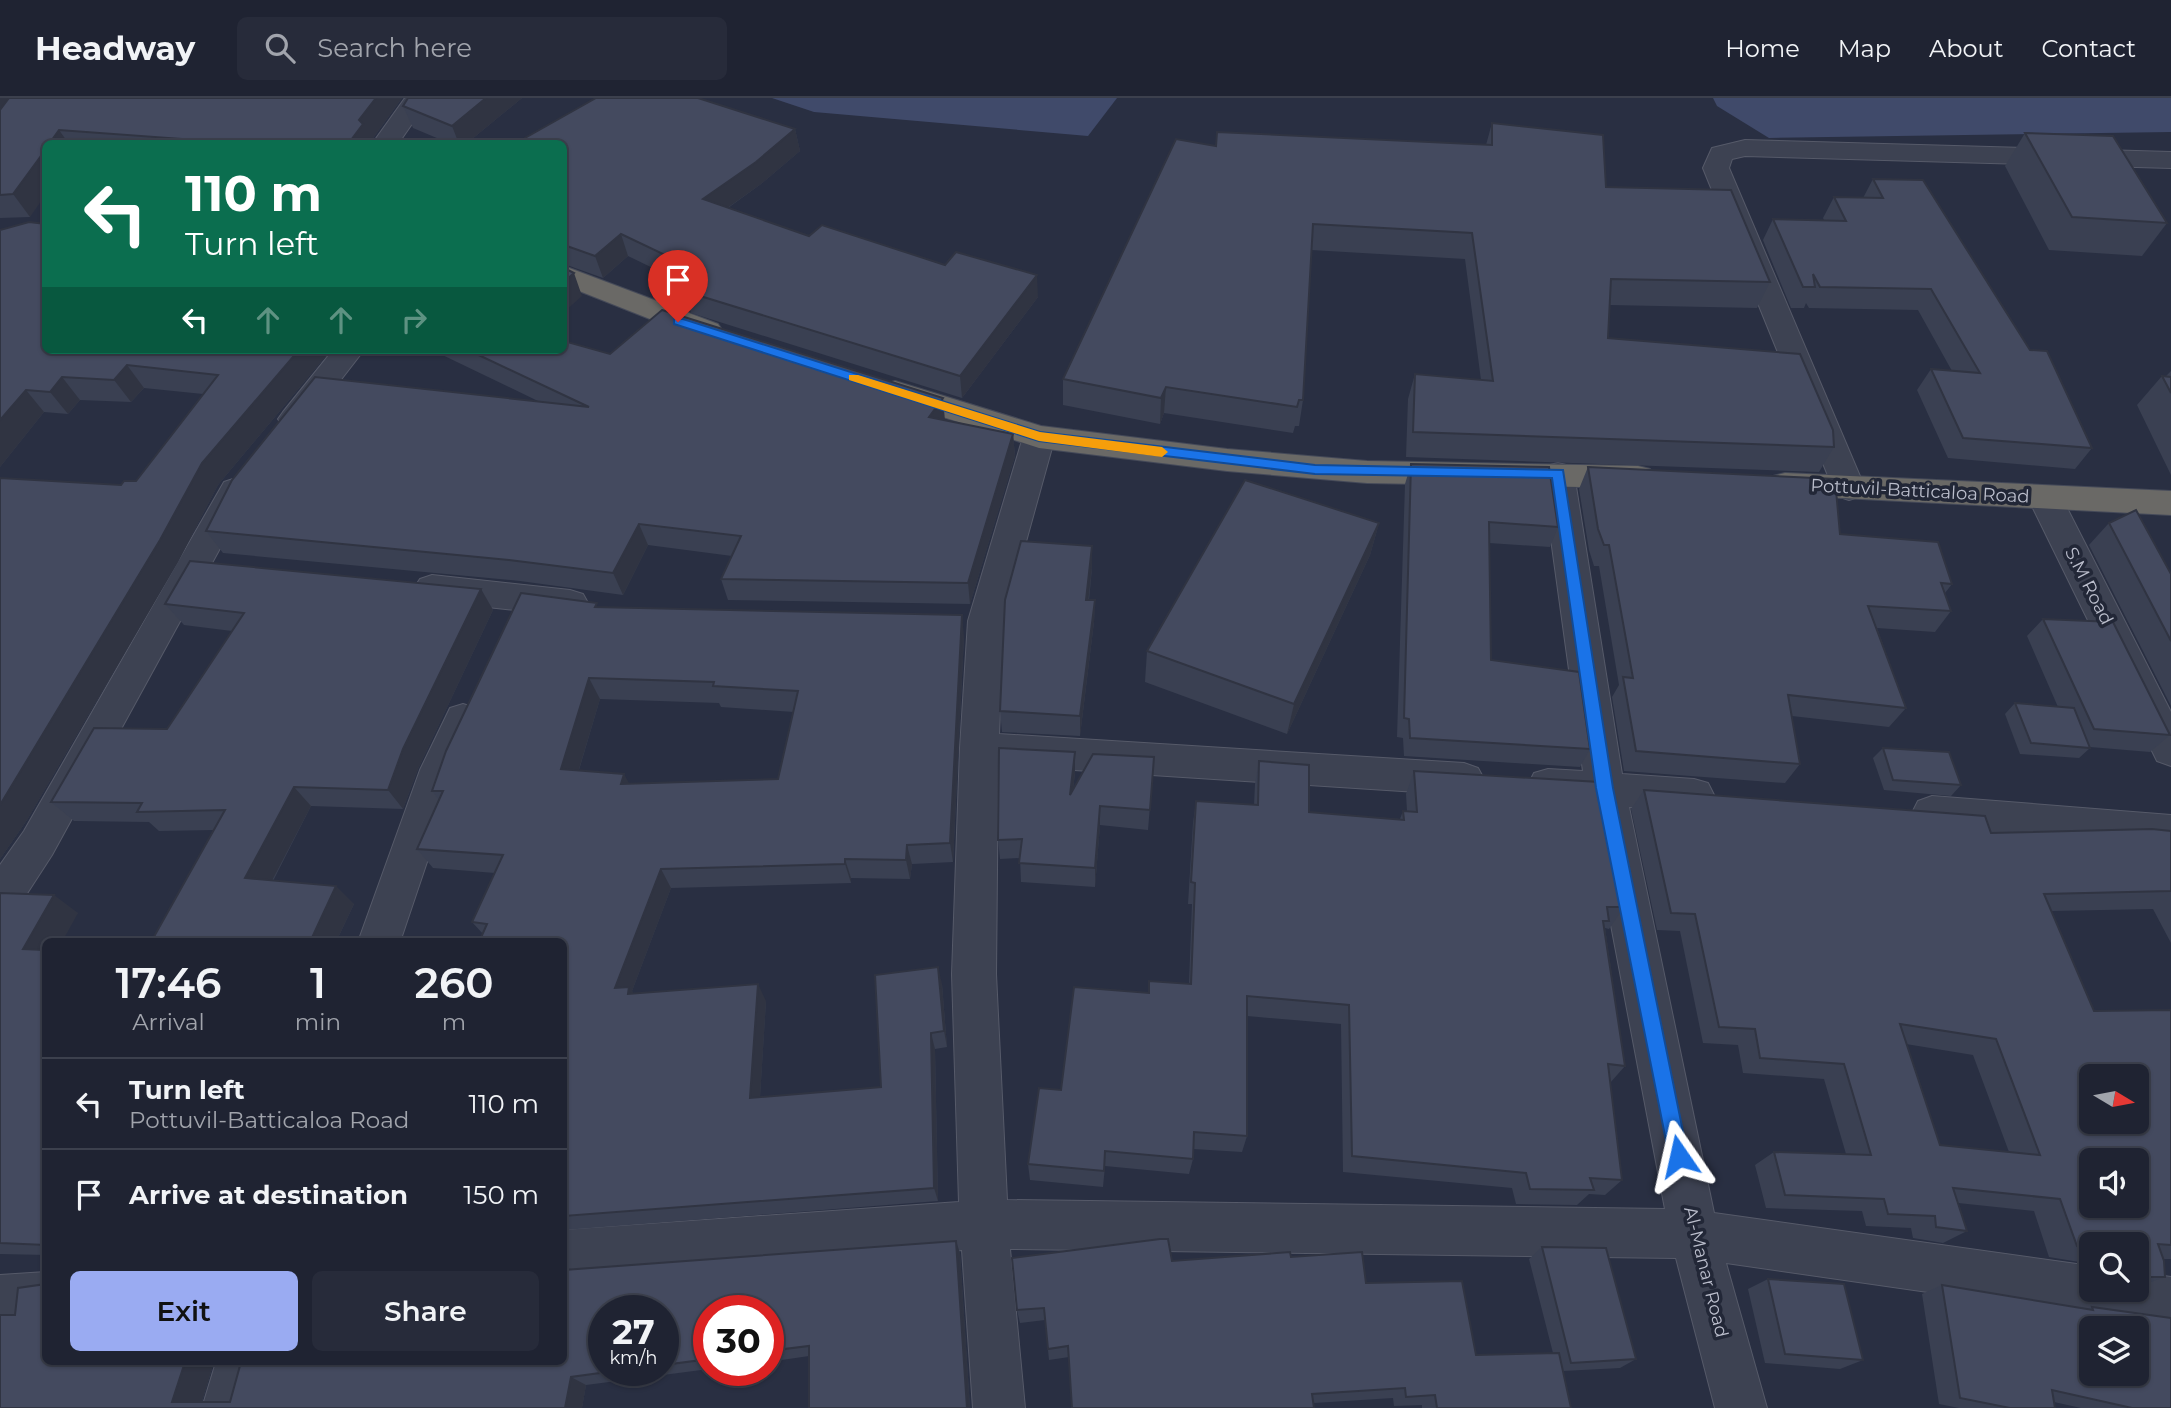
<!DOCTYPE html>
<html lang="en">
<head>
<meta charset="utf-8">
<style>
  :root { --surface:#1f2332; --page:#272b3a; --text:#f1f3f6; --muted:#a1a4ac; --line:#3c404d; --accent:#9aabf2 }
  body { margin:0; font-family:Montserrat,sans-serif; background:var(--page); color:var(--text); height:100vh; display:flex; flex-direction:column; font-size:26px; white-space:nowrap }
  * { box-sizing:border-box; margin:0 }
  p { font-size:23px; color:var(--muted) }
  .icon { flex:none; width:38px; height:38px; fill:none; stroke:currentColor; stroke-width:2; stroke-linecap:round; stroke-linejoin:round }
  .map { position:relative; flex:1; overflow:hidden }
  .sheet { position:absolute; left:42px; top:840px; width:525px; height:427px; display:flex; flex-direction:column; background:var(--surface); border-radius:10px; box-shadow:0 2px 5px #0004,0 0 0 2px var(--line) }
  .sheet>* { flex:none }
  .hud { position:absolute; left:42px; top:42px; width:525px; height:214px; border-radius:10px; box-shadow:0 2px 5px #0004,0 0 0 2px var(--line); background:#0b6e4f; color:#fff; overflow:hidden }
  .needle { width:46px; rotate:100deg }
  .fabs { position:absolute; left:2079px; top:966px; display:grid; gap:14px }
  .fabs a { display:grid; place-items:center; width:70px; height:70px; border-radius:10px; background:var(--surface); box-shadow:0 2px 5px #0004,0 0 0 2px var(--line); font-size:35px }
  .speed { position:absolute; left:588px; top:1197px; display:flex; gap:14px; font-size:35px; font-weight:700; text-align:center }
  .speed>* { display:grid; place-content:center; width:91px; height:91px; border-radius:50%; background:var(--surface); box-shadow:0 2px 5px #0004,0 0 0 2px var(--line); line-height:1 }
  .speed small { font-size:18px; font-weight:400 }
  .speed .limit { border:10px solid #d22; background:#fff; color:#111 }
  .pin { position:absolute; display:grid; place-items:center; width:60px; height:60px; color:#fff; margin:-72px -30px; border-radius:50% 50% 50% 0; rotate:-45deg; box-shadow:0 0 7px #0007 }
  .pin .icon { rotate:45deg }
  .me { position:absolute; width:77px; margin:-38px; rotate:349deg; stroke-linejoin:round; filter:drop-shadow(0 0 5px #0008) }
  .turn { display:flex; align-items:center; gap:24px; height:147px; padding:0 28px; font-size:32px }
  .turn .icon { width:91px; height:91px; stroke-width:2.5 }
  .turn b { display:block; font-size:49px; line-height:60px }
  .lanes { display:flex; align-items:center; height:66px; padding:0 28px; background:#0003; justify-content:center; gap:35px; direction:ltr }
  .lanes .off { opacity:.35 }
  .eta { display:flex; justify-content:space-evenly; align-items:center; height:119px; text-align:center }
  .eta b { font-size:42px; font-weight:600; line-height:49px }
  .cta { display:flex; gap:14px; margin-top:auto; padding:14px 28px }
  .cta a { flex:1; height:80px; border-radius:10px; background:var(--accent); color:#111; font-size:28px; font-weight:600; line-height:80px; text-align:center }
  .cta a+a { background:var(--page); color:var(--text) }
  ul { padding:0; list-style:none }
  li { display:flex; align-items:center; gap:21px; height:91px; padding:0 28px; border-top:2px solid var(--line) }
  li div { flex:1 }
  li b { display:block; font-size:26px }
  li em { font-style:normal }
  header { display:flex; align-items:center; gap:42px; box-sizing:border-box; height:98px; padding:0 35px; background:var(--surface); border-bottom:2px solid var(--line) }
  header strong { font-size:33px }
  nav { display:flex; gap:38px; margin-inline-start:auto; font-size:24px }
  .search { width:490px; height:63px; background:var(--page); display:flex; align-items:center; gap:18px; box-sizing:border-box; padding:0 24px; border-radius:10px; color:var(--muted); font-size:26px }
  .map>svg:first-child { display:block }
  .water { fill:#404a6a }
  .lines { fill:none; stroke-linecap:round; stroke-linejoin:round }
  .minor-casing { stroke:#565a69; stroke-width:2 }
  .trunk-casing { stroke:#454a59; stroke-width:2 }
  .minor { fill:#3d4252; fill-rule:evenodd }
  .trunk { fill:#6a6966; fill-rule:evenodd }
  .wall { fill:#3a4052; fill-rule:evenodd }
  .shaded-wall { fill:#303442 }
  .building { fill:#444a5f; stroke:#303442; stroke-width:2; fill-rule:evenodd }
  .route { fill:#1a73e8; stroke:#114b97; stroke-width:2 }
  .slow { fill:#f59e0b }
  .labels { text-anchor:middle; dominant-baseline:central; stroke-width:7; stroke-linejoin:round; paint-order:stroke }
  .street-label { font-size:18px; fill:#bbbecc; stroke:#222737 }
</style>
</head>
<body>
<header>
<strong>Headway</strong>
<div class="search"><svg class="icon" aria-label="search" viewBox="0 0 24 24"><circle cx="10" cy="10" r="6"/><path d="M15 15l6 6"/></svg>Search here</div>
<nav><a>Home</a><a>Map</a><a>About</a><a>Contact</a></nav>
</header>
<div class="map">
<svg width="2171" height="1310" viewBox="0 0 2171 1310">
  <rect width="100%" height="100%" fill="#292f42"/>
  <g class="water">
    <path d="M772 0H1117L1088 38 814 14Z"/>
    <path d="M1713 0H2171V34L1769 40 1717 8Z"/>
  </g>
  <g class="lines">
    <defs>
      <g id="minor">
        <path d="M405 0H430L398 46H372Z"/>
        <path d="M1745 42 2171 54V70L1745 58 1732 61 1729 70 1865 390 1861 398 1849 402 1837 398 1833 390 1703 70 1712 50Z"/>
        <path d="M333 252H364L305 328 294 332 283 328 278 321 283 314Z"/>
        <path d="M1039 328 1050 331 1055 339 1004 523 999 636 1464 665 1478 670 1484 681 1478 692 1464 697 998 667 996 876 1007 1102 1665 1111 1588 706 1548 703 1534 699 1528 687 1534 675 1548 671 1583 673 1542 376 1546 368 1558 365 1570 368 1574 376 1622 676 1694 681 1708 685 1714 697 1708 709 1694 713 1629 709 1714 1115 2091 1168V1192H2137V1174L2171 1179V1229L1726 1165 1767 1310H1715L1676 1160 1010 1151 1025 1310H973L962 1152 564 1181V1132L959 1104 952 876 960 650 968 523 1023 339 1028 331Z"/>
        <path d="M236 380 248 384 252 392 52 757 15 814 0 819V767L24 733 224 384Z"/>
        <path d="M2045 388 2057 392 2062 400 2171 614V668L2157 663 2028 400 2033 392Z"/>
        <path d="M432 477 570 492 583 496 588 505 583 514 570 518 432 503 420 499 414 490 420 481Z"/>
        <path d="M463 606 476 610 482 621 458 672 400 844H358L420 672 450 610Z"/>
        <path d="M1932 698 2171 717V751L1932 732 1918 727 1912 715 1918 703Z"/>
        <path d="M46 1174V1224L0 1227V1177Z"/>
        <path d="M216 1264H267L254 1310H202Z"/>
      </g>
      <g id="trunk">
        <path d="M564 168 718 226 723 233 718 240 708 242 698 240 564 187Z"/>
        <path d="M895 283 1041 328 1227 351 1367 363 1638 368 1650 371 1654 379 1650 387 1638 390 1367 385 1227 373 1039 350 884 300 880 293 884 286Z"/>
        <path d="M1785 375 2171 393V417L1785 397 1773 394 1769 386 1773 378Z"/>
      </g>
    </defs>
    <use href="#minor" class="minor-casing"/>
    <use href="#trunk" class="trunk-casing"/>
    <use href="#minor" class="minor"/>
    <use href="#trunk" class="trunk"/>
  </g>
  <g class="wall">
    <path d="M0 0H402L371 43 372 46H46L30 119 0 120Z"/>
    <path d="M522 0 466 46H451L413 30 403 8Z"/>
    <path d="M1492 25 1606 89 1770 184 1757 210 1610 207 1608 240 1834 349 1819 374 1406 359 1408 301 1415 276 1481 282 1465 161 1311 152 1303 302 1299 328H1295L1293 335 1164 315 1160 326 1063 307V281L1216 48 1486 47Z"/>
    <path d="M795 31 800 53 761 86 728 110 809 138 1038 199 962 300 691 215 684 193 690 188 628 158 603 180 564 166V46Z"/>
    <path d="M2025 35 2167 125 2142 158 2049 152 2005 68Z"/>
    <path d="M1873 81 2092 350 2075 371 1948 360 1917 292 1931 271 1952 273 1918 212 1809 210 1806 205 1804 210H1791L1763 142 1773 121 1824 122 1823 120 1834 99 1863 100Z"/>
    <path d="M0 132 46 252H331L218 387 178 464 27 722 0 761V380L121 387 136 383 203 296 144 290 131 304 80 302 68 316 44 314 0 369Z"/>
    <path d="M432 252H564L610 256 1013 336 1015 358 970 506 728 502 721 481 732 458 648 447 623 497 520 483 223 455 206 433 540 304Z"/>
    <path d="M2171 273V377L2137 307 2162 278H2166Z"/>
    <path d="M1411 366 1558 429 1550 449 1489 445 1491 562 1590 651 1580 669 1404 658 1403 640 1397 639 1405 386Z"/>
    <path d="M1588 369 1840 436 1952 486 1945 495 1951 513 1935 534 1877 530 1906 610 1889 629 1792 618 1800 666 1785 685 1624 673 1612 599 1619 587 1599 468H1594L1589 452 1579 391Z"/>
    <path d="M1379 425 1370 457 1287 636 1145 584 1147 553Z"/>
    <path d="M2109 425 2171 476V608L2089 447Z"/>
    <path d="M1092 470 1089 502H1095L1094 524 1080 638 1002 634 1000 613Z"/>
    <path d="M481 491 493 512 418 671 403 711 311 708 273 783 354 806 336 844H151L214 732 159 733 149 724 74 723 51 704 167 631 232 533 184 527 165 506Z"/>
    <path d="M600 509 964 539 953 764 912 766 910 781 851 780V785L671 790 632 893 633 895 766 903 760 999 881 989 942 886 947 949 935 951 938 1103 564 1132V844L483 836 472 824 495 775 433 770 417 751 439 702 432 693ZM600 601 719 605 721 609 794 614 778 681 630 686 579 672Z"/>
    <path d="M2043 521 2170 637 2150 654 2090 649V650L2079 660 2020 656 2005 616 2015 605 2058 609 2027 538Z"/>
    <path d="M1883 650 1961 687 1951 698 1884 692 1873 660Z"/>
    <path d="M1154 659 1148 732 1100 727 1095 789 1021 784 1020 760 1000 761 998 742 1075 675 1073 691Z"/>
    <path d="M1259 663 1309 714 1400 721 1403 713H1407L1406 696 1414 673 1624 809 1609 831 1605 830 1625 968 1610 985 1622 1082 1605 1097 1589 1096 1577 1107 1516 1106 1512 1090 1343 1074 1341 926 1247 918V1038L1242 1054 1193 1051V1061L1189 1076 1105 1068 1103 1089 1030 1082 1028 1066 1061 992 1148 895 1149 883 1189 886 1192 806H1188L1193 725 1196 703 1254 707 1255 686Z"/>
    <path d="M1644 692 1991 735 2171 733V845L2153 811 2051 813 2094 913 2171 912V1161H2164L2165 1179 2137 1189V1146H2091V1166L2049 1159 2034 1113 1958 1105 1967 1133 1943 1145 1913 1140 1911 1130 1866 1128 1862 1113 1766 1110 1755 1067 1774 1054 1846 1056 1824 981 1743 975 1738 947 1703 945 1680 833 1657 832 1631 711ZM1906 946 1973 957 2009 1054 1940 1047Z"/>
    <path d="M0 795 78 815 46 844V1157L0 1156Z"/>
    <path d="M956 1143 960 1155 970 1310H809V1258L768 1264V1213H709V1271L586 1287 582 1310H0V1217H15L18 1190 46 1186V1264H214L202 1304H230L241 1264H564V1172ZM604 1213H663V1272H604Z"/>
    <path d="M1542 1149 1636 1261 1620 1270 1563 1273 1571 1310H1422V1307L1394 1308 1393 1300 1314 1305 1069 1259 1049 1262 1045 1222 1020 1225 1017 1212 1172 1163 1291 1159 1366 1185 1476 1257 1553 1255 1529 1161Z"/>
    <path d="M1768 1181 1863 1262 1840 1271 1765 1265 1748 1191Z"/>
    <path d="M1942 1187 2086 1211 2092 1209 2171 1310H2081L2054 1304 2055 1310H1959L1939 1306 1922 1196Z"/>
  </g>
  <g class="shaded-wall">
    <path d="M0 0H12L0 15Z"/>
    <path d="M376 0H402L371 43 372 46H348L359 22Z"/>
    <path d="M486 0H522L466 46H459L452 28Z"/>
    <path d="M795 31 800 53 761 86 709 123 703 101Z"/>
    <path d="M59 32 69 46H49Z"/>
    <path d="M46 51V96L30 119 13 96Z"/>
    <path d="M621 136 628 158 603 180 595 158Z"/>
    <path d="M574 175 582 198 564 214V184Z"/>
    <path d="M1037 177 1038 199 962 300 960 278Z"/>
    <path d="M299 252H331L218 387 178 464 27 722 0 761V707L202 365Z"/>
    <path d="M127 267 144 290 131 304 114 282Z"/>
    <path d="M62 279 80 302 68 316 50 294Z"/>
    <path d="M1166 289 1164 315 1160 326 1161 300Z"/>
    <path d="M26 292 44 314 0 369V322Z"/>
    <path d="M943 300 945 323 929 319Z"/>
    <path d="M1013 336 1015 358 970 506 968 485Z"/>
    <path d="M1379 425 1370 457 1287 636 1294 606Z"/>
    <path d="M639 426 648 447 623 497 613 475Z"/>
    <path d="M1092 448V470L1086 523V502Z"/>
    <path d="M481 491 493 512 418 671 403 711 388 692 403 651Z"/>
    <path d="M1095 502 1094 524 1080 638V618Z"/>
    <path d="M962 517 964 539 953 764 950 745Z"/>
    <path d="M589 580 600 601 573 691 561 671Z"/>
    <path d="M1075 654V675L1070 717V697Z"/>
    <path d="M624 676 635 696 621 686Z"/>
    <path d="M294 689 311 708 264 798 245 780Z"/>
    <path d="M1100 708V727L1095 789V770Z"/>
    <path d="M907 747 912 766 910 781 906 762Z"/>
    <path d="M845 761 851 780V785L845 766Z"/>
    <path d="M661 771 671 790 632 893 641 906 615 890Z"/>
    <path d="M336 788 354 806 336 844H310Z"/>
    <path d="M54 797 78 815 62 844H46V866L23 851Z"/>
    <path d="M938 869 942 886 947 949 944 933Z"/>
    <path d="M758 886 766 903 759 1015 750 1000Z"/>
    <path d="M931 935 935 951 938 1103 934 1090Z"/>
    <path d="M956 1143 960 1155 970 1310H967Z"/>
    <path d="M185 1264H214L200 1310 172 1304Z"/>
    <path d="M571 1279 586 1287 582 1310H565Z"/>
  </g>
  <g class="building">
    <path d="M9 0H376L359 22 363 26 348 46H194L197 42 59 32 49 46H46V51L13 96 0 97V12Z"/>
    <path d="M408 0H486L452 28 403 8Z"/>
    <path d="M596 0H698L795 31 756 64 703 101 809 138 822 127 945 167 956 154 1037 177 960 278 684 193 705 176 621 136 595 158 564 147V46H519L525 40Z"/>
    <path d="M1492 25 1603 37 1606 89 1731 92 1770 184 1611 181 1608 240 1800 256 1833 332 1834 349 1413 334 1415 276 1493 283 1472 135 1313 126 1303 302H1299L1297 309 1166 289 1161 300 1063 281 1176 41 1216 48 1217 34 1492 47Z"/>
    <path d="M2025 35 2113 38 2167 125 2072 119Z"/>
    <path d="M1873 81 1923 82 2030 252 2047 253 2092 350 1963 340 1931 271 1980 275 1931 191 1820 189 1813 176 1815 189H1803L1773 121 1846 123 1834 99 1883 100Z"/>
    <path d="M29 124 46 126V252H299L202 365 160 442 0 707V380L121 387 124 383H136L218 277 127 267 114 282 62 279 50 294 26 292 0 322V132Z"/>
    <path d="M564 170 574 175 564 184Z"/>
    <path d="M662 212 943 300 929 319 1013 336 968 485 721 481 741 438 639 426 613 475 509 462 206 433 232 382 315 279 589 309 468 252H564V243L610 256Z"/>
    <path d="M2162 278 2171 279V295Z"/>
    <path d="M1411 366 1549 369 1558 429 1489 424 1491 562 1579 574 1590 651 1410 640 1409 621 1404 620Z"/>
    <path d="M1588 369 1835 381 1840 436 1938 444 1952 486 1941 485 1951 513 1868 508 1906 610 1788 597 1800 666 1636 653 1623 579 1633 580 1609 447H1604L1598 431Z"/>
    <path d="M1245 382 1379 425 1294 606 1147 553Z"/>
    <path d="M2136 412 2171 476V543L2109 425Z"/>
    <path d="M1021 443 1092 448 1086 502H1095L1080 618 1000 613 1005 502Z"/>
    <path d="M190 463 481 491 403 651 388 692 294 689 245 780 336 788 310 844H151L225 712 137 714 142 705 51 704 94 630 167 631 244 515 165 506Z"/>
    <path d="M521 495 597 505 595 509 962 517 950 745 907 747 906 762 845 761V766L661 771 615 890 629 889 628 896 758 886 750 1000 881 989 875 877 938 869 944 933 931 935 934 1090 564 1118V844H479L487 826 472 824 503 757 417 751 443 693H432L446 653ZM589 580 714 584 713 588 798 593 778 681 621 686 624 676 561 671Z"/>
    <path d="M2043 521 2113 524 2170 637 2094 631Z"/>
    <path d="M2015 605 2074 610 2090 650 2031 645Z"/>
    <path d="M999 650 1075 654 1070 697 1093 656 1154 659 1150 712 1100 708 1095 770 1019 765 1022 741 998 742Z"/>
    <path d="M1883 650 1949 654 1961 687 1893 682Z"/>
    <path d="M1259 663 1309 667V714L1404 722 1403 713 1417 714 1414 673 1599 684 1624 809H1607L1609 823H1603L1625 968 1608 966 1622 1082 1590 1080 1594 1092 1530 1091 1526 1075 1352 1058 1349 907 1247 898V1038L1194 1034 1193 1061 1105 1053 1104 1073 1028 1066 1039 990 1061 992 1074 889 1149 895V883L1191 886 1195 785 1191 784 1196 703 1258 707Z"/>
    <path d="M1644 692 1985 718 1991 735 2152 731 2171 733V793L2044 796 2094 913 2171 912V1147L2158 1146 2164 1163 2165 1179H2137V1146H2091V1150L2077 1148 2060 1101 1953 1090 1967 1133 1936 1129 1935 1118 1888 1116 1884 1101 1785 1097 1774 1054 1871 1057 1844 966 1760 960 1755 931 1719 929 1695 816 1671 815ZM1900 926 1996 941 2040 1057 1940 1047ZM2091 978H2137V1024H2091ZM2091 1062H2137V1108H2091Z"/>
    <path d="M0 795 54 797 23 851 46 852V1147L0 1145Z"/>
    <path d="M1160 1141H1168L1172 1163 1290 1154 1291 1159 1362 1154 1366 1185 1462 1183 1476 1257 1559 1255 1571 1310H1437L1435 1297 1406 1299 1405 1290 1312 1296 1314 1310H1072L1068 1248 1048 1251 1044 1210 1017 1212 1012 1160Z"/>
    <path d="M956 1143 967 1310H809V1248L768 1253V1213H709V1261L663 1267V1213H604V1272H622L571 1279 565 1310H0V1217H15L18 1190 46 1186V1264H185L172 1304H230L241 1264H564V1172Z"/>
    <path d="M1542 1149 1606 1150 1636 1261 1571 1265Z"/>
    <path d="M1768 1181 1844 1186 1863 1262 1785 1256Z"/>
    <path d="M1942 1187 2093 1212 2092 1209 2171 1220V1310H2132L2052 1292 2055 1310H2010L1960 1300ZM2091 1230H2137V1276H2091Z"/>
  </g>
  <path class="route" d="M674 221H683L1040 334 1315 367 1563 372 1613 690 1688 1058 1685 1064 1679 1067 1672 1064 1669 1058 1596 690 1552 380 1315 376 1039 343 674 226Z"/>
  <path class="slow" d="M849 277H858L1040 334 1162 349 1168 354 1162 359 1039 343 849 282Z"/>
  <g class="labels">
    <g class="street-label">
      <text transform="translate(1920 393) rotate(3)">Pottuvil-Batticaloa Road</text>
      <text transform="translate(2089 488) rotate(63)">S.M Road</text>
      <text transform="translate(1706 1174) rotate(76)">Al-Manar Road</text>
    </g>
  </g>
</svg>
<div class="fabs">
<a><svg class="needle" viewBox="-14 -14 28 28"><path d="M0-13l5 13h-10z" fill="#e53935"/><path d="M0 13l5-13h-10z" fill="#a1a4ac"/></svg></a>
<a><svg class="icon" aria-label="sound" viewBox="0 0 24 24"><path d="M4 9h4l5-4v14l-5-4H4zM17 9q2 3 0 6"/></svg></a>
<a><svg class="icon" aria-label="search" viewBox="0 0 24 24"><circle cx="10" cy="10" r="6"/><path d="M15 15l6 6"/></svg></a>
<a><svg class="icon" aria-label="layers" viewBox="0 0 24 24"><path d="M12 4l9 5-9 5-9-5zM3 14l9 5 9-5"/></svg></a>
</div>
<div class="speed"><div>27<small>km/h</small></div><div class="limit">30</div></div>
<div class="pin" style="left:678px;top:224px;background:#d93025"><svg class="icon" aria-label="arrive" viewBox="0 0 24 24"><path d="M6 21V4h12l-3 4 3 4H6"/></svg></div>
<svg class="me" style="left:1679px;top:1058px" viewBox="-20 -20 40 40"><path d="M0-17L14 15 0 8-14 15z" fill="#1a73e8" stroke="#fff" stroke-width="4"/></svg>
<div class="hud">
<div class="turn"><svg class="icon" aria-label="left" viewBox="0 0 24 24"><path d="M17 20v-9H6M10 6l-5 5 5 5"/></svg><div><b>110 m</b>Turn left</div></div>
<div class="lanes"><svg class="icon" aria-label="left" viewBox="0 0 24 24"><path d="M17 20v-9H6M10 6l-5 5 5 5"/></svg><svg class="icon off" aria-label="ahead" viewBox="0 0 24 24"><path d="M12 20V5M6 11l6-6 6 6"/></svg><svg class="icon off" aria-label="ahead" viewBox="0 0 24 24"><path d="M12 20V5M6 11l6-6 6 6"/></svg><svg class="icon off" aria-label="right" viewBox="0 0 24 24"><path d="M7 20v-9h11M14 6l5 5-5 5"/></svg></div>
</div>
<section class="sheet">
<div class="eta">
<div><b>17:46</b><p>Arrival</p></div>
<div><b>1</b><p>min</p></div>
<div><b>260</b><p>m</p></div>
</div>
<ul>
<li><svg class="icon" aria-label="left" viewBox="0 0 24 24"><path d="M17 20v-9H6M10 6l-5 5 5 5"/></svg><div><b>Turn left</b><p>Pottuvil-Batticaloa Road</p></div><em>110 m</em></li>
<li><svg class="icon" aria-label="arrive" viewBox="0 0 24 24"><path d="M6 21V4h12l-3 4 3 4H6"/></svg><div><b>Arrive at destination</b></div><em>150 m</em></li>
</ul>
<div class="cta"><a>Exit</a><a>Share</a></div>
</section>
</div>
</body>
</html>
